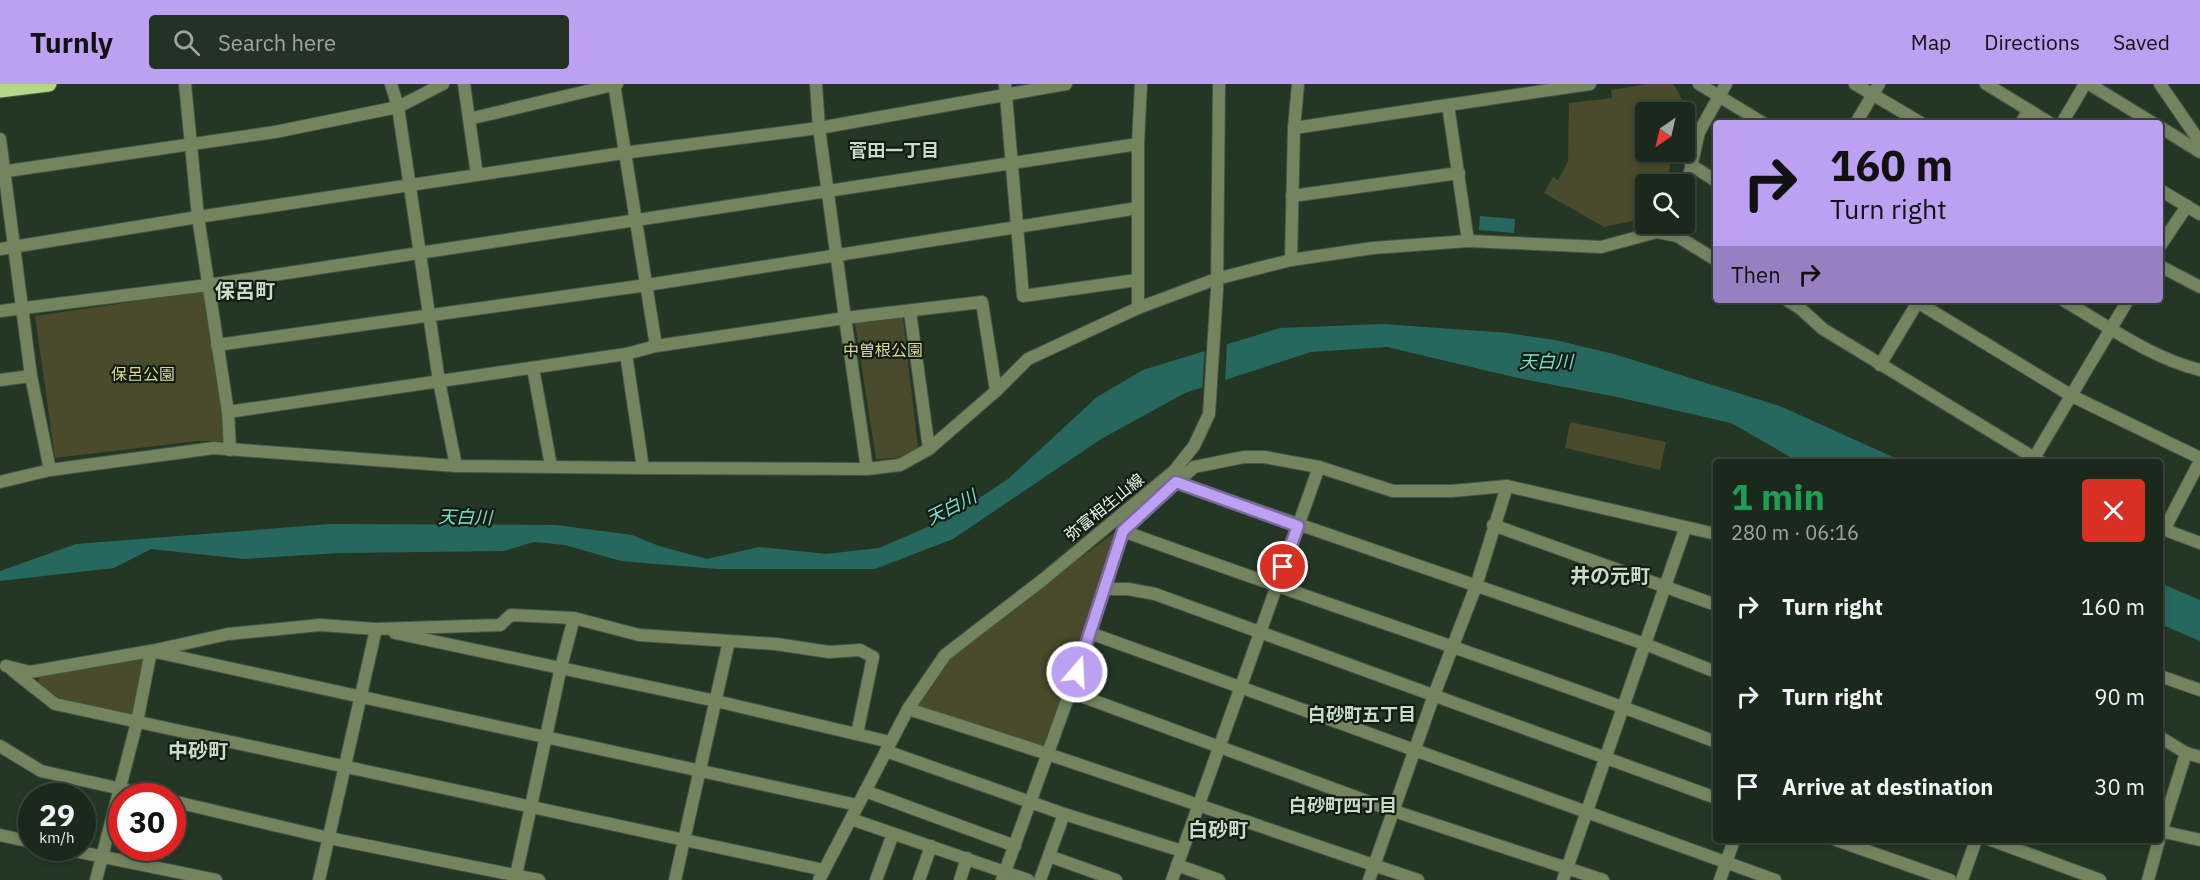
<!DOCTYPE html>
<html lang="en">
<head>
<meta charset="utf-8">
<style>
  :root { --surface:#1b291c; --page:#243125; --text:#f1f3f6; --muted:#a0a6a3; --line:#39453b; --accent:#bca0f2 }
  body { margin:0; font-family:"IBM Plex Sans","Noto Sans JP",sans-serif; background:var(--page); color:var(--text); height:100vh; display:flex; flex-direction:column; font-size:22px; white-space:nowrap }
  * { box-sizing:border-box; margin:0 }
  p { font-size:20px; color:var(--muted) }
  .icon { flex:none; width:33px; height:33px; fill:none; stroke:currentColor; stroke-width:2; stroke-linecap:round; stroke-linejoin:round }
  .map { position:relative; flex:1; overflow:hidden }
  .sheet { position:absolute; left:1713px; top:375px; width:450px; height:384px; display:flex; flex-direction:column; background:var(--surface); border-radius:6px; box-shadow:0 3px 9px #0003,0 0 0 2px var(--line) }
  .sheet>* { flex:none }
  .guide { position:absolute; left:1713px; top:36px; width:450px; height:183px; border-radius:6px; box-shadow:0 3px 9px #0003,0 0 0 2px var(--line); background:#bca0f2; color:#111; overflow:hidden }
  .needle { width:39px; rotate:214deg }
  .controls { position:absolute; left:1635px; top:18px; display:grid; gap:12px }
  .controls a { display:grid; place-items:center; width:60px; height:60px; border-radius:6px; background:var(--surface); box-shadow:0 3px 9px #0003,0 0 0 2px var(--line); font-size:30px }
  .speed { position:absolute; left:18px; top:699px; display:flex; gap:12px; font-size:30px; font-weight:700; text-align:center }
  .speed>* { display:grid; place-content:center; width:78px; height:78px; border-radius:50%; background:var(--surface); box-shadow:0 3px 9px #0003,0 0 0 2px var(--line); line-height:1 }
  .speed small { font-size:15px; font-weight:400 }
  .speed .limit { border:9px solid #d22; background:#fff; color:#111 }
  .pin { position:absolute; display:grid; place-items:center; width:51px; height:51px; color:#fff; margin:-26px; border:3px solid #fff; border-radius:50%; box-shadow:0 2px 6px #0007 }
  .me { position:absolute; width:66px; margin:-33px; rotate:19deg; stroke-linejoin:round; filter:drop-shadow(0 0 4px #0008) }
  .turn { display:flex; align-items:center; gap:21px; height:126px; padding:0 18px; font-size:27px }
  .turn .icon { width:78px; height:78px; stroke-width:2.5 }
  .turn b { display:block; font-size:42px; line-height:51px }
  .then { display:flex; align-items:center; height:57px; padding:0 18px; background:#0003; gap:12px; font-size:22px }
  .round { display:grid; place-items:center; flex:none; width:63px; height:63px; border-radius:6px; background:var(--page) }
  .summary { display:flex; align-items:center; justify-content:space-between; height:102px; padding:0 18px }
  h1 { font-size:36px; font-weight:800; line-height:45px; color:#1e9e55 }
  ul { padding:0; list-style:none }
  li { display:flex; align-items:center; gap:18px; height:90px; padding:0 18px }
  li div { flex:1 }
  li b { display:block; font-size:22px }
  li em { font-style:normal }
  header { display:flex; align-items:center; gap:36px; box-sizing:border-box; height:84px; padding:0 30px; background:var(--accent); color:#111 }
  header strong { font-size:28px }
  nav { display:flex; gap:33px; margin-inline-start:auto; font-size:21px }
  .search { width:420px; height:54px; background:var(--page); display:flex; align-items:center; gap:15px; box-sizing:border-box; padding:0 21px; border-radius:6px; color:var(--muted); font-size:22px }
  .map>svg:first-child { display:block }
  .green { fill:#4a4a2c }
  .water { fill:#27685e }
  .pier { fill:#243725 }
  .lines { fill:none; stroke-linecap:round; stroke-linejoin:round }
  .minor-casing { stroke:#435544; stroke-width:14 }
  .major-casing { stroke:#435544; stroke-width:17 }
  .minor { stroke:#74845f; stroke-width:12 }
  .major { stroke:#b6d688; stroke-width:15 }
  .route-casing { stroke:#7a689d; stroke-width:15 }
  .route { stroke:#bca0f2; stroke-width:10 }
  .labels { text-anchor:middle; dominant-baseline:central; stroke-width:4.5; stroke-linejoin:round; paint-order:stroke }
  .park-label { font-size:16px; fill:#dbdb8e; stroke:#131c13 }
  .street-label { font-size:16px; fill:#e8f4e8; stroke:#131c13 }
  .neighbourhood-label { font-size:18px; font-weight:bold; fill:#c6dec6; stroke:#131c13 }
  .water-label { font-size:18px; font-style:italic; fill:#7ce0cf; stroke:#131c13 }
  .quarter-label { font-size:20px; font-weight:bold; fill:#c6dec6; stroke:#131c13 }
</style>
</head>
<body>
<header>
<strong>Turnly</strong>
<div class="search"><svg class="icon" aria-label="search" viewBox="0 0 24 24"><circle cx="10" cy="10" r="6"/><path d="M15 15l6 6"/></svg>Search here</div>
<nav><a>Map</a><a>Directions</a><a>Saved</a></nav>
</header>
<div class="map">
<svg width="2200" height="796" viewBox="0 0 2200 796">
  <rect width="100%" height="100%" fill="#243725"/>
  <g class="green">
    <path d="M1647 0H1673C1679 8 1684 18 1683 28H1646V68H1673L1666 100H1646L1645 134 1604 143 1544 109 1553 93 1558 96 1568 77 1569 19 1612 14 1611 6Z"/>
    <path d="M206 207 225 357H197L55 374 35 232Z"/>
    <path d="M903 234 918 364 897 374 876 375 855 239Z"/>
    <path d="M1570 338 1666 358 1660 386 1565 364Z"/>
    <path d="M1122 443 1047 665 913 624 946 574Z"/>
    <path d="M145 574 134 632 61 615 38 599 40 591Z"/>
  </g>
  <g class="water">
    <path d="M1480 132 1515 135 1514 149 1479 146Z"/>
    <path d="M1384 240 1508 249 1555 256 1614 270 1782 323 1904 378H1799L1731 339 1617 313 1518 294 1387 263 1311 268 1185 309 1101 355 953 455 875 485H718L621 477 565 461 534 458 504 467 339 469 244 475 151 465 114 484 0 497V487L76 460 331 440 556 441 632 451 659 462 707 475 759 463 826 470 879 464 951 433 1008 395 1097 313 1143 286 1280 244Z"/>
    <path d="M2160 499 2200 516V557L2160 540Z"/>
  </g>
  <path class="pier" d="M1227 257 1225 299 1202 307 1205 264Z"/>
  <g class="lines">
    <defs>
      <g id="minor">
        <path d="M185 0 198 133 623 69 819 44 1066 0"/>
        <path d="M391 0 398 23 439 297 456 382"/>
        <path d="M464 0 477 91"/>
        <path d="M614 0 656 262"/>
        <path d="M816 0 819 44 845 234 982 218 996 307"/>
        <path d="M1005 0 1023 212 1137 196"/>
        <path d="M1590 0 1448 21 1468 157 1601 163 1657 148 1677 152"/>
        <path d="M1699 0 1763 39"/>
        <path d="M1855 0 1921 39"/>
        <path d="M1986 0 2050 39"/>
        <path d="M2089 0 2153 39"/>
        <path d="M2160 0 2200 58"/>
        <path d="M469 35 617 0"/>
        <path d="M1856 39 1879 0"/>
        <path d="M2021 39 2029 26"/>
        <path d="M2062 39 2085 0"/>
        <path d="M2160 43 2200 68"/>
        <path d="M1294 44 1448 21"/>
        <path d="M0 55 31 292 50 386"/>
        <path d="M1691 81 1716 97"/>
        <path d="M0 88 275 48 398 23 443 0"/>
        <path d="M2160 106 2200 130"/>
        <path d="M1292 112 1459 89"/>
        <path d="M1684 114 1699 48 1726 0"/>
        <path d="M1680 140 1677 152 1716 176"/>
        <path d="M2160 162 2187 122"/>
        <path d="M0 165 198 133 228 328 626 270"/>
        <path d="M1291 176 1294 44 1298 0"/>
        <path d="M2160 182 2200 203"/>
        <path d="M1787 216 1801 225 1823 245 2041 378"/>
        <path d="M1914 216 2072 312 2200 374"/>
        <path d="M2063 216C2106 241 2151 274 2200 286"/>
        <path d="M1138 224V60L1141 0"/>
        <path d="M0 227 208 201 1138 60"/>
        <path d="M910 228 929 365"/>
        <path d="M217 261 647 201 1138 124"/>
        <path d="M1880 281 1919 216"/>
        <path d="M533 284 551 382"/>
        <path d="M0 296 31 292"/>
        <path d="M228 328 230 366"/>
        <path d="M2034 374 2128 216"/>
        <path d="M867 385 845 234 656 262 626 270 643 384 867 385 900 381 929 365 996 307 1028 275 1138 224 1216 195 1291 176 1373 164 1468 157"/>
        <path d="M0 398 50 386 214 364 456 382 643 384"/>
        <path d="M1176 398 1645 560 1716 588"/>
        <path d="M1493 441 1716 521"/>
        <path d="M2160 444 2200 459"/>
        <path d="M2164 446 2200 377"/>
        <path d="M1123 447C1320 519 1520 583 1716 658"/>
        <path d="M1105 505H1128L1155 510 1716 714"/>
        <path d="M395 549 716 617 890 658"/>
        <path d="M1090 549C1319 630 1546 715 1775 796"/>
        <path d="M6 582 30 588 151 567 228 550 320 541 376 545 500 541 511 531 574 534 639 551 776 560 829 568 860 566 873 573 857 650"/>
        <path d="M12 586 55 620 824 786"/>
        <path d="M2160 592 2200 606"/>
        <path d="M1070 608 1394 727 1603 796"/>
        <path d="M908 625C1079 678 1248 739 1418 796"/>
        <path d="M2160 653 2186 669 2200 673"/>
        <path d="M0 662 41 687 153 712"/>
        <path d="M886 667 1064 730 1182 767"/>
        <path d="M865 707 1015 762"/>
        <path d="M172 717 329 754 539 796"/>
        <path d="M851 735 1028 796"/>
        <path d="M2160 747 2200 756"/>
        <path d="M0 751 32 758"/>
        <path d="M2160 752 2186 669"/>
        <path d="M1836 756 1950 796"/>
        <path d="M1991 756 2100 796"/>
        <path d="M60 764 216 796"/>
        <path d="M1049 772 1116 796"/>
        <path d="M1177 781 1219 796"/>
        <path d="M96 796 137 638 151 567 857 721"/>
        <path d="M319 796 376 545"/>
        <path d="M515 796 561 583 574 534"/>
        <path d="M675 796 729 557"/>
        <path d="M819 796 908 625 945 571 1045 494 1174 387 1194 362 1209 330 1217 205 1219 0"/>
        <path d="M876 796 893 750"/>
        <path d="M919 796 931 762"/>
        <path d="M960 796 967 774"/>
        <path d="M1002 796 1070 608 1123 447 1194 383 1244 373H1264L1319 383 1393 407H1452L1507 402 1716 450"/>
        <path d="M1040 796 1064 730"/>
        <path d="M1172 796 1319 383"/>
        <path d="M1369 796 1434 611 1476 502 1507 402"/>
        <path d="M1563 796 1685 445"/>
        <path d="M1720 796 1734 756"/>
        <path d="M1962 796 1976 756"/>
        <path d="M2148 796 2159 756"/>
      </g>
      <path id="major" d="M0 6 49 0"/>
    </defs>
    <use href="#minor" class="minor-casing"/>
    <use href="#major" class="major-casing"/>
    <use href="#minor" class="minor"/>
    <use href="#major" class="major"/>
  </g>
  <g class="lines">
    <defs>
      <path id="route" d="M1077 588 1123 447 1176 398 1298 442 1283 483"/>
    </defs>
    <use href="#route" class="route-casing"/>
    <use href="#route" class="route"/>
  </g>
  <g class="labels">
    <g class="park-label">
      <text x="883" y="266">中曽根公園</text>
      <text x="143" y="290">保呂公園</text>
    </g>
    <g class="street-label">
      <text transform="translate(1104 423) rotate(-39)">弥富相生山線</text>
    </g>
    <g class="neighbourhood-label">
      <text x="894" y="66">菅田一丁目</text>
      <text x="1362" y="630">白砂町五丁目</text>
      <text x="1343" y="721">白砂町四丁目</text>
    </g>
    <g class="water-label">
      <text x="1546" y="277">天白川</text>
      <text transform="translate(951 423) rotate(-27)">天白川</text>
      <text transform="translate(465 433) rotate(1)">天白川</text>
    </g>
    <g class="quarter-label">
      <text x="245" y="206">保呂町</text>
      <text x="1610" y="491">井の元町</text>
      <text x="198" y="666">中砂町</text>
      <text x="1218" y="745">白砂町</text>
    </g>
  </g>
</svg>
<div class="controls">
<a><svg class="needle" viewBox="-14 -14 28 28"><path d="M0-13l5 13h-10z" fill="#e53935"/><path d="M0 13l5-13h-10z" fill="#a0a6a3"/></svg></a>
<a><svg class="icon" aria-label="search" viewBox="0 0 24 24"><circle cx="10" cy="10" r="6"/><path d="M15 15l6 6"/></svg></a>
</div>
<div class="speed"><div>29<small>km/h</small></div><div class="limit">30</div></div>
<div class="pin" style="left:1283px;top:483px;background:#d93025"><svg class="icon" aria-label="arrive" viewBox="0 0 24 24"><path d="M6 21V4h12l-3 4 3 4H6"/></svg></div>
<svg class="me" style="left:1077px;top:588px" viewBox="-20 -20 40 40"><circle r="17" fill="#bca0f2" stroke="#fff" stroke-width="3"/><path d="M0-11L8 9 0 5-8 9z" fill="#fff"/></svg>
<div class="guide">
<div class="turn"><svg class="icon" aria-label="right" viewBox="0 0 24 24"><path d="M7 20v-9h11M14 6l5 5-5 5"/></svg><div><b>160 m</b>Turn right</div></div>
<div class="then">Then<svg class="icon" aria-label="right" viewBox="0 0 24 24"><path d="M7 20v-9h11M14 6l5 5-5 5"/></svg></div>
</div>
<section class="sheet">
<div class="summary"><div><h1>1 min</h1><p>280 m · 06:16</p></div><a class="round" style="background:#d93025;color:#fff"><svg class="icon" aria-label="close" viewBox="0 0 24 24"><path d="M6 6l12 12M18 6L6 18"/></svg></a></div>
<ul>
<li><svg class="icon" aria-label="right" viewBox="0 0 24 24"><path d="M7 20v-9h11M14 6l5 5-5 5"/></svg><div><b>Turn right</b></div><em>160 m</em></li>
<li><svg class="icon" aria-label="right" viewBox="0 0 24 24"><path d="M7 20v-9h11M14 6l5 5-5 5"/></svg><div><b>Turn right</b></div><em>90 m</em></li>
<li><svg class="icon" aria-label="arrive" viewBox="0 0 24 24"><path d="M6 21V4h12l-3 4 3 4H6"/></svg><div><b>Arrive at destination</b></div><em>30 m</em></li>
</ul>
</section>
</div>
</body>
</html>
